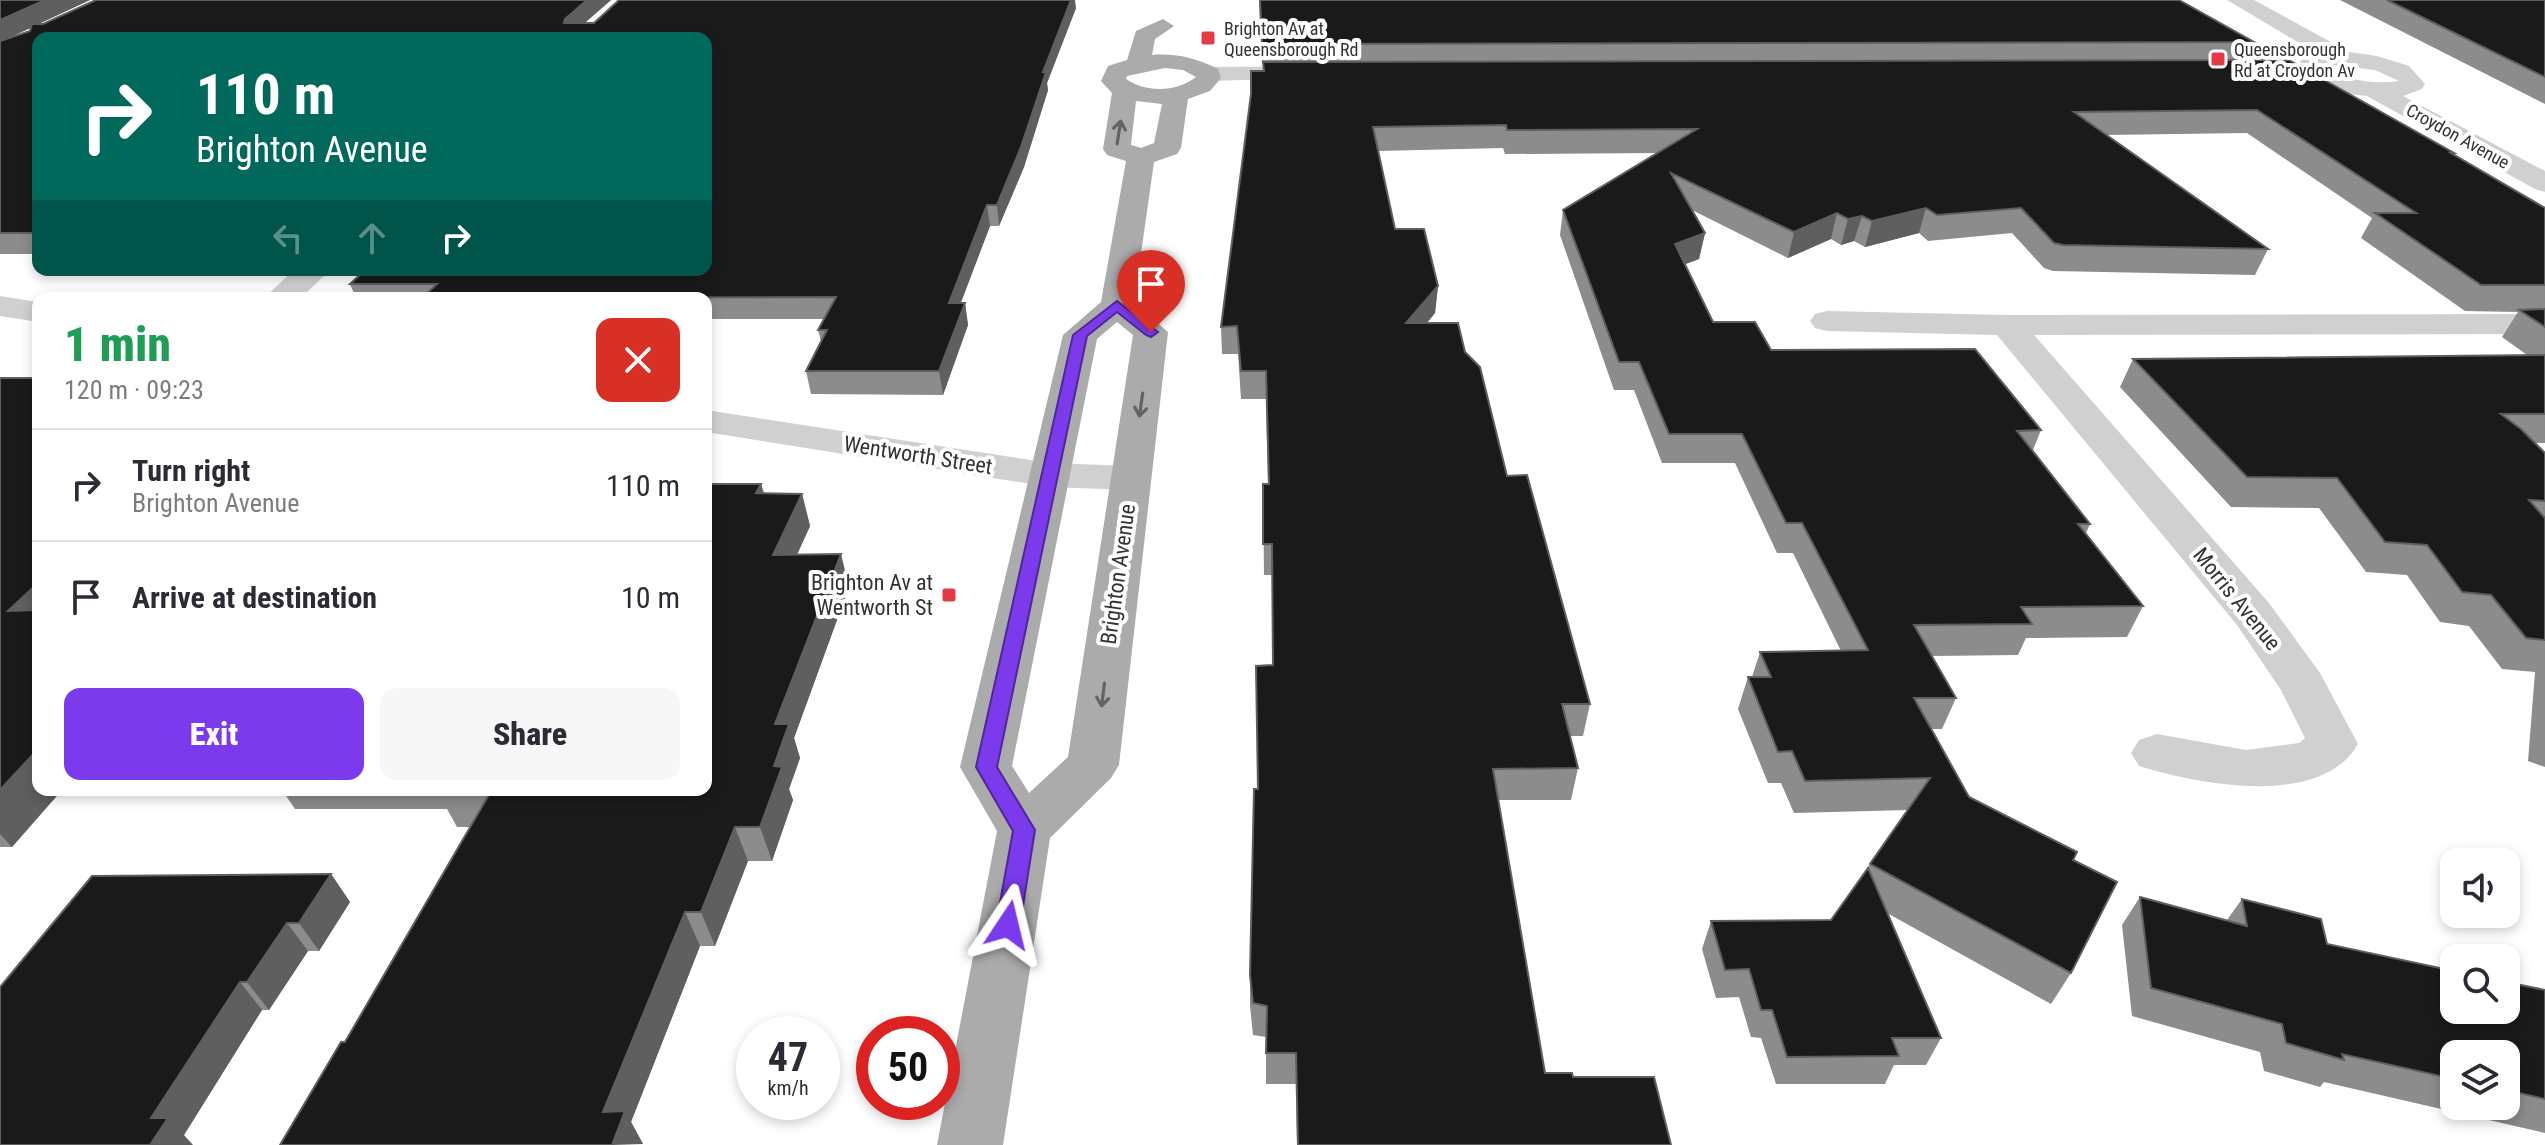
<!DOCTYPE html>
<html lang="en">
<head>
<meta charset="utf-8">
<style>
  :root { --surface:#fff; --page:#f7f7f7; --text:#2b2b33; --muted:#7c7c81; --line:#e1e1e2; --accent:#7c3aed }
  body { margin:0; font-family:"Roboto Condensed",sans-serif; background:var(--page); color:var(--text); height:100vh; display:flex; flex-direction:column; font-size:30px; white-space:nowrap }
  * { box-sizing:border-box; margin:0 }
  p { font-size:26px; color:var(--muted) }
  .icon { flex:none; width:44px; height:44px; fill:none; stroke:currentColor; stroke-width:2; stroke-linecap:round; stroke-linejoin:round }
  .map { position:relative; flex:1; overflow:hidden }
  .sheet { position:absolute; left:32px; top:292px; width:680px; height:504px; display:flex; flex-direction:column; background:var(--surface); border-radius:16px; box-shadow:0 4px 12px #0003 }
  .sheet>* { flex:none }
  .banner { position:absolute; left:32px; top:32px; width:680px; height:244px; border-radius:16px; box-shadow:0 4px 12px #0003; background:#00695c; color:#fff; overflow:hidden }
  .tools { position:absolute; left:2440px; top:848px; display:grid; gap:16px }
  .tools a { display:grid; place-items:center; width:80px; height:80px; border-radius:16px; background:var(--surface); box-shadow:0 4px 12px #0003; font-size:40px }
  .speed { position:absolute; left:736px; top:1016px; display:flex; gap:16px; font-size:40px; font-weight:700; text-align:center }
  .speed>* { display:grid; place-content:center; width:104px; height:104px; border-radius:50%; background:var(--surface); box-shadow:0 4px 12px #0003; line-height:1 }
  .speed small { font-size:20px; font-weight:400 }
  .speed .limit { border:12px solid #d22; background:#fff; color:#111 }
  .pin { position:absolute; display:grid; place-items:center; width:68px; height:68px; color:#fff; margin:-82px -34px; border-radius:50% 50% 50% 0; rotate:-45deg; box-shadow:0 0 8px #0007 }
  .pin .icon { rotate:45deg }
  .me { position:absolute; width:88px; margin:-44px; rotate:10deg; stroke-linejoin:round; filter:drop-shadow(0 0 6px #0008) }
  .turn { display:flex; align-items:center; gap:28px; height:168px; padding:0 32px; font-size:36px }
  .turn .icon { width:104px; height:104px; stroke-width:2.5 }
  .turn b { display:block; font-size:56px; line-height:68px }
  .lanes { display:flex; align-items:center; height:76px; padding:0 32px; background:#0003; justify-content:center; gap:40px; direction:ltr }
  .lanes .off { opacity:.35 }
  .round { display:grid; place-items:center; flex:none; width:84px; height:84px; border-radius:16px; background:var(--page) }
  .overview { display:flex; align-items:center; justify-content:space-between; height:136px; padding:0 32px }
  h1 { font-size:48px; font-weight:800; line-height:60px; color:#1e9e55 }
  .primary-button { display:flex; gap:16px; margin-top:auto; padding:16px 32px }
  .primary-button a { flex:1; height:92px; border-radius:16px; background:var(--accent); color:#fff; font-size:32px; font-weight:800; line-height:92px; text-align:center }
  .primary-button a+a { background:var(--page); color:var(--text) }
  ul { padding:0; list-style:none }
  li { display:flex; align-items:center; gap:24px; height:112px; padding:0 32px; border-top:2px solid var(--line) }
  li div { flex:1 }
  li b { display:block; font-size:30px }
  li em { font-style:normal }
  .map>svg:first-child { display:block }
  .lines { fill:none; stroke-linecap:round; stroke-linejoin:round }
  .minor { fill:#d0d0d0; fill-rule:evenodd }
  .major { fill:#ababab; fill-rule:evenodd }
  .wall { fill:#8c8c8c; fill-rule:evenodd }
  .shaded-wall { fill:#5f5f5f }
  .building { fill:#1a1a1a; stroke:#5f5f5f; stroke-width:2 }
  .oneway { stroke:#636363 }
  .route { fill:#7c3aed; stroke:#51269a; stroke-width:2 }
  .poi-dot { fill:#e63946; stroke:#fff; stroke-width:3 }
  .labels { text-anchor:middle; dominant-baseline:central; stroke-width:8; stroke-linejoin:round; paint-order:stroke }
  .far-poi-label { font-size:18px; fill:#333; stroke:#fff; text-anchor:start }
  .far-street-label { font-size:18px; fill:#333; stroke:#fff }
  .street-label { font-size:22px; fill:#333; stroke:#fff }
  .poi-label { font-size:22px; fill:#333; stroke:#fff; text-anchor:end }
</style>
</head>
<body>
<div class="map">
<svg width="2545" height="1145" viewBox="0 0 2545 1145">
  <rect width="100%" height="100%" fill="#fff"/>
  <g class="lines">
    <g class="minor">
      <path d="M2227 0H2254L2349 52 2377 56 2409 66 2425 84 2422 89 2403 96 2545 171V192L2535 189 2367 96C2344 94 2312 88 2297 68L2304 56 2316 53ZM2331 65 2375 70 2399 81C2373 85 2344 80 2323 66Z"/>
      <path d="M1310 66 1319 68 1322 73 1319 78 1209 81 1200 79 1197 74 1200 69 1209 67Z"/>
      <path d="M294 270H330L301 298H264Z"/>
      <path d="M0 296 38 302V322L0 316Z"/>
      <path d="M1827 311 2007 315 2545 314V334L2034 335 2269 603 2320 673 2358 744C2321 809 2198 784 2139 766L2131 753 2139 740 2157 734 2246 750 2299 743 2305 738 2281 690 2237 625 1997 335 1827 331 1815 328 1810 321 1815 314Z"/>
      <path d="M706 410 1050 463 1131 466 1145 469 1151 478 1145 487 1131 490 1050 487 706 432Z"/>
    </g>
    <path class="major" d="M1163 19 1174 26 1155 39 1152 55C1176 53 1196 58 1218 69L1221 78 1210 91 1188 99 1181 148 1177 154 1154 162 1134 303 1168 332 1119 765 1111 778 1050 838 1003 1145H937L997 831 960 767 1063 335 1101 302 1126 161 1107 155 1103 149 1112 93 1101 81 1108 66 1127 60 1136 31ZM1165 68 1183 70 1196 77C1177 92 1146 93 1126 79L1127 76ZM1136 101 1162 104 1154 143 1141 148 1131 145ZM1117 322 1133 335 1068 757 1029 793 1012 766 1097 339Z"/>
  </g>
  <g class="wall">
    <path d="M0 0H90L38 24H43L96 0H611L584 23 1076 8 1047 83 1048 90 1024 167 999 226H990L961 303H965L968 325 943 395 811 394 806 371 821 341 818 330 824 319H706V298H356L350 284 706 38H38V254H0ZM31 28 30 31 6 39Z"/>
    <path d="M1259 0H2179L2254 42 2246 60 2454 153 2453 154 2545 208V443H2534L2545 453V767L2528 761 2535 672 2502 669 2469 626 2440 622 2407 575 2366 572 2319 508 2231 507 2120 387 2133 359 2527 355 2502 337 2518 312 2465 311 2361 238 2372 218 2247 133 2106 135 2268 249 2255 275 2053 271 2044 268 2012 233 1928 241 1919 233 1865 247 1854 241 1841 245 1831 239 1788 258 1692 210 1705 233 1699 259 1685 264 1713 322 1771 350 2041 430 2033 450 2090 524 2086 533 2143 606 2127 637 2026 638 2018 655 1932 656 1956 698 1942 729H1931L1969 797 2073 860 2071 973 2051 1004 1887 913 1941 1038 1926 1065H1894L1885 1084H1776L1761 1038 1751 1037 1739 997 1716 998 1702 949 1711 921 1831 920 1908 810 1794 813 1781 783H1768L1738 709 1748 677H1752L1760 652 1841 651 1793 553H1777L1735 463H1662L1634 390H1614L1560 235 1563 210 1658 153 1505 154 1503 148 1378 151 1395 229 1438 286 1435 313 1427 323 1465 352 1507 476 1590 704 1583 736H1570L1578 768 1571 800H1498L1545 1073 1573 1077 1671 1145H1297L1296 1084H1266V1037L1253 1035 1250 1006V975L1258 789 1272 665V575H1264L1263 484H1268L1266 399H1241L1238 354H1222L1221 327 1263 71V64H1262Z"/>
    <path d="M2340 0H2545V104Z"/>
    <path d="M95 270H199L194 274 98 275Z"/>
    <path d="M0 378 38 790H62L12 847H0Z"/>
    <path d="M761 484 764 493 802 494 810 526 797 555 849 587 794 738 800 758 789 789 793 800 772 861H748L715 946H700L631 1122 643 1144 345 1042 470 827H457L447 809H295L282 790H706Z"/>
    <path d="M331 874 350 902 319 951H308L269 1010H262L184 1135 0 1145Z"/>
    <path d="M2140 897 2227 920 2242 899 2327 944 2545 990V1133L2324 1082 2320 1087 2264 1071 2260 1052 2132 1016 2122 925ZM2454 1054H2506V1106H2454Z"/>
  </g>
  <g class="shaded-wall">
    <path d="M45 0H90L0 42V20Z"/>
    <path d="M587 0H611L570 36 564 23 565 19Z"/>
    <path d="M1071 0H1075L1076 8 1047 83 1048 90 1024 167 999 226 997 205 1043 72Z"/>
    <path d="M987 205 990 226 952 325 949 303Z"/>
    <path d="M1926 208 1919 233 1865 247 1872 221Z"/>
    <path d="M1837 213 1831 239 1788 258 1794 232Z"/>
    <path d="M1862 216 1854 241 1841 245 1848 219Z"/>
    <path d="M1705 233 1699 259 1670 270 1675 244Z"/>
    <path d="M1438 286 1435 313 1404 350 1406 323Z"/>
    <path d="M965 303 968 325 943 395 939 371Z"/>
    <path d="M761 484 770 516 756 493Z"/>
    <path d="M802 494 810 526 782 587 773 555Z"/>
    <path d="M841 554 849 587 794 738 800 758 789 789 793 800 772 861 760 827 774 766 775 724Z"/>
    <path d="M38 583V642L8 611Z"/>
    <path d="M38 749V790H62L12 847 0 834V790Z"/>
    <path d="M735 827 748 861 715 946 701 912Z"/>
    <path d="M331 874 350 902 319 951 299 923Z"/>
    <path d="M685 912 700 946 631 1122 643 1144 612 1145 603 1112Z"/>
    <path d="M287 923 308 951 269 1010 247 982Z"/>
    <path d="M240 982 262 1010 184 1135 193 1145H150L151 1118Z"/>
  </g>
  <g class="building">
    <path d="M0 0H45L0 20Z"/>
    <path d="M96 0H587L565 19 564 23H594L619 0H1071L1043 72H1046L1021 147 997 205H987L949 303H965L939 371H806L827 330H818L836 297 510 298 512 296H424L437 284H350L365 270H706V38H639L642 35 503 36 500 38H38V233H0V41L30 31 32 24H43Z"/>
    <path d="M1260 0H2179L2254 42 1262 44Z"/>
    <path d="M2387 0H2545V77Z"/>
    <path d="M2289 60 2454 153H2451L2545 208V285H2481L2375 213H2416L2257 110 2074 112 2268 249 2063 245 2054 243 2021 208 1937 215 1926 208 1872 221 1862 216 1848 219 1837 213 1794 232 1671 173 1705 233 1675 244 1713 322H1755L1771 350 1975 349 2041 430 2017 431 2090 524H2078L2143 606 2021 607 2032 624 1914 625 1956 698H1914L1969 797 2077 852 2073 860 2117 882 2071 973 1870 864 1930 778 1805 781 1792 751 1778 752 1748 677H1771L1760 652 1868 650 1802 523H1786L1742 434H1669L1639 362H1619L1563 210 1697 129 1507 130 1506 125 1373 127 1395 229H1424L1438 286 1406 323H1458L1465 352 1480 367 1507 476 1527 475 1590 704H1562L1578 768 1493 769 1545 1073H1572L1573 1077H1654L1671 1145H1298L1296 1053H1266L1267 1006 1253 1003 1250 975 1254 789H1258L1256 666 1273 665 1272 544H1263V484H1269L1266 371H1241L1237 326 1221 327 1251 94V71H1264L1263 62Z"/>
    <path d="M2545 309V327L2519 310Z"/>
    <path d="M2545 355V414H2501L2521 429 2545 453V501L2529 500 2545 518V640L2526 638 2491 595 2462 592 2427 545 2385 542 2337 478 2247 477 2133 359Z"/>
    <path d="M0 378H38V583L8 611 38 610V749L0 790Z"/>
    <path d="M706 484H761L756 493 802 494 773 555 841 554 775 724H789L774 766 782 767 760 827H735L701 912H685L603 1112 625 1111 612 1145H280L341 1042H345L490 793H438V790H706Z"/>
    <path d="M1868 868 1941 1038H1892L1899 1056 1787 1057 1772 1010H1761L1749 969 1725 970 1711 921 1831 920Z"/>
    <path d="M331 874 299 923H287L247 982H240L151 1118H168L150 1145H0V987L92 876Z"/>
    <path d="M2140 897 2247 926 2242 899 2321 919 2327 944 2454 971V1010H2506V982L2545 990V1099L2506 1090V1054H2454V1079L2342 1054 2344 1060 2286 1043 2282 1024 2151 988Z"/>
  </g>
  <defs><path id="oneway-shaft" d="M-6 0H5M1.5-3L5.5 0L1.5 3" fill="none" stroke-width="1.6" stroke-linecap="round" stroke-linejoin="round" transform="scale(2)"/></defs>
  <g class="oneway">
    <use href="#oneway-shaft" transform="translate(1119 132) rotate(-81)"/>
    <use href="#oneway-shaft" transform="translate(1141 405) rotate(98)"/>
    <use href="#oneway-shaft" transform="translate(1103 695) rotate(97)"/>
  </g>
  <path class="route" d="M1117 301 1158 332 1151 337 1146 335 1117 312 1087 336 997 767 1035 830 1020 925 1016 932 1008 935 999 932 996 925 1013 831 976 767 1073 335Z"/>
  <g class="poi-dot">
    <rect x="1200" y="30" width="16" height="16" rx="4"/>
    <rect x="2210" y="51" width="16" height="16" rx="4"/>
    <rect x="941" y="587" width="16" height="16" rx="4"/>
  </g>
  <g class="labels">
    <g class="far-poi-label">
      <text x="1224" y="28">Brighton Av at<tspan x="1224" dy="21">Queensborough Rd</tspan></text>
      <text x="2234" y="49">Queensborough<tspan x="2234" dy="21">Rd at Croydon Av</tspan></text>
    </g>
    <g class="far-street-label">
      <text transform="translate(2458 136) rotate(29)">Croydon Avenue</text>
    </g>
    <g class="street-label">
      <text transform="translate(918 455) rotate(9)">Wentworth Street</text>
      <text transform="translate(1118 574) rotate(-82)">Brighton Avenue</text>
      <text transform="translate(2237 599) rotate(51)">Morris Avenue</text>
    </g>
    <g class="poi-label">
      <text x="933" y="582">Brighton Av at<tspan x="933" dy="25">Wentworth St</tspan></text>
    </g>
  </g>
</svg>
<div class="tools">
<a><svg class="icon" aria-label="sound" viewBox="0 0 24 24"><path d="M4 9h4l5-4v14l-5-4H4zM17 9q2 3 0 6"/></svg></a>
<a><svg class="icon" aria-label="search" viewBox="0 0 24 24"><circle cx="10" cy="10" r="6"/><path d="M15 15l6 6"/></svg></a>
<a><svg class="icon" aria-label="layers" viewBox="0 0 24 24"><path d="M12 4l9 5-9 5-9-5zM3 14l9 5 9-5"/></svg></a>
</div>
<div class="speed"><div>47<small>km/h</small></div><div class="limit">50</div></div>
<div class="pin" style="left:1151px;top:332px;background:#d93025"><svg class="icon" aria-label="arrive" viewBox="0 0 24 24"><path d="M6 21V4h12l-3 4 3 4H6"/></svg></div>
<svg class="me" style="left:1008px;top:925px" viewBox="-20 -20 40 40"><path d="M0-17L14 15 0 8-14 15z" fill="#7c3aed" stroke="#fff" stroke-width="4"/></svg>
<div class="banner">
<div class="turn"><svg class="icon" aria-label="right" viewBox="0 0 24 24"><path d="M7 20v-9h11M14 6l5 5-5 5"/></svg><div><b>110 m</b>Brighton Avenue</div></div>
<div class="lanes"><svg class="icon off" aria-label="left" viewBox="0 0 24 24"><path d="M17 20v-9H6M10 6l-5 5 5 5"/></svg><svg class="icon off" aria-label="ahead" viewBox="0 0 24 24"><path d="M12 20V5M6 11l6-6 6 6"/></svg><svg class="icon" aria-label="right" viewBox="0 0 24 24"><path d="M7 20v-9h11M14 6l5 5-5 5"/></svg></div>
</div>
<section class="sheet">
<div class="overview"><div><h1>1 min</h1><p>120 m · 09:23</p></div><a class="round" style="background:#d93025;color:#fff"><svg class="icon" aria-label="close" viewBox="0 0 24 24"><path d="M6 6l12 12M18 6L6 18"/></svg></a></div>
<ul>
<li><svg class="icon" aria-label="right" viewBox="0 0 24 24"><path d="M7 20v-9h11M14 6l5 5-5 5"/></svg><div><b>Turn right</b><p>Brighton Avenue</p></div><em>110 m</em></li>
<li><svg class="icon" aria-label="arrive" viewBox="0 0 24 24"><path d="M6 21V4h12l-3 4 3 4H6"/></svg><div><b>Arrive at destination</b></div><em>10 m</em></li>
</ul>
<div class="primary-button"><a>Exit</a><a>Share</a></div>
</section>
</div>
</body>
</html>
